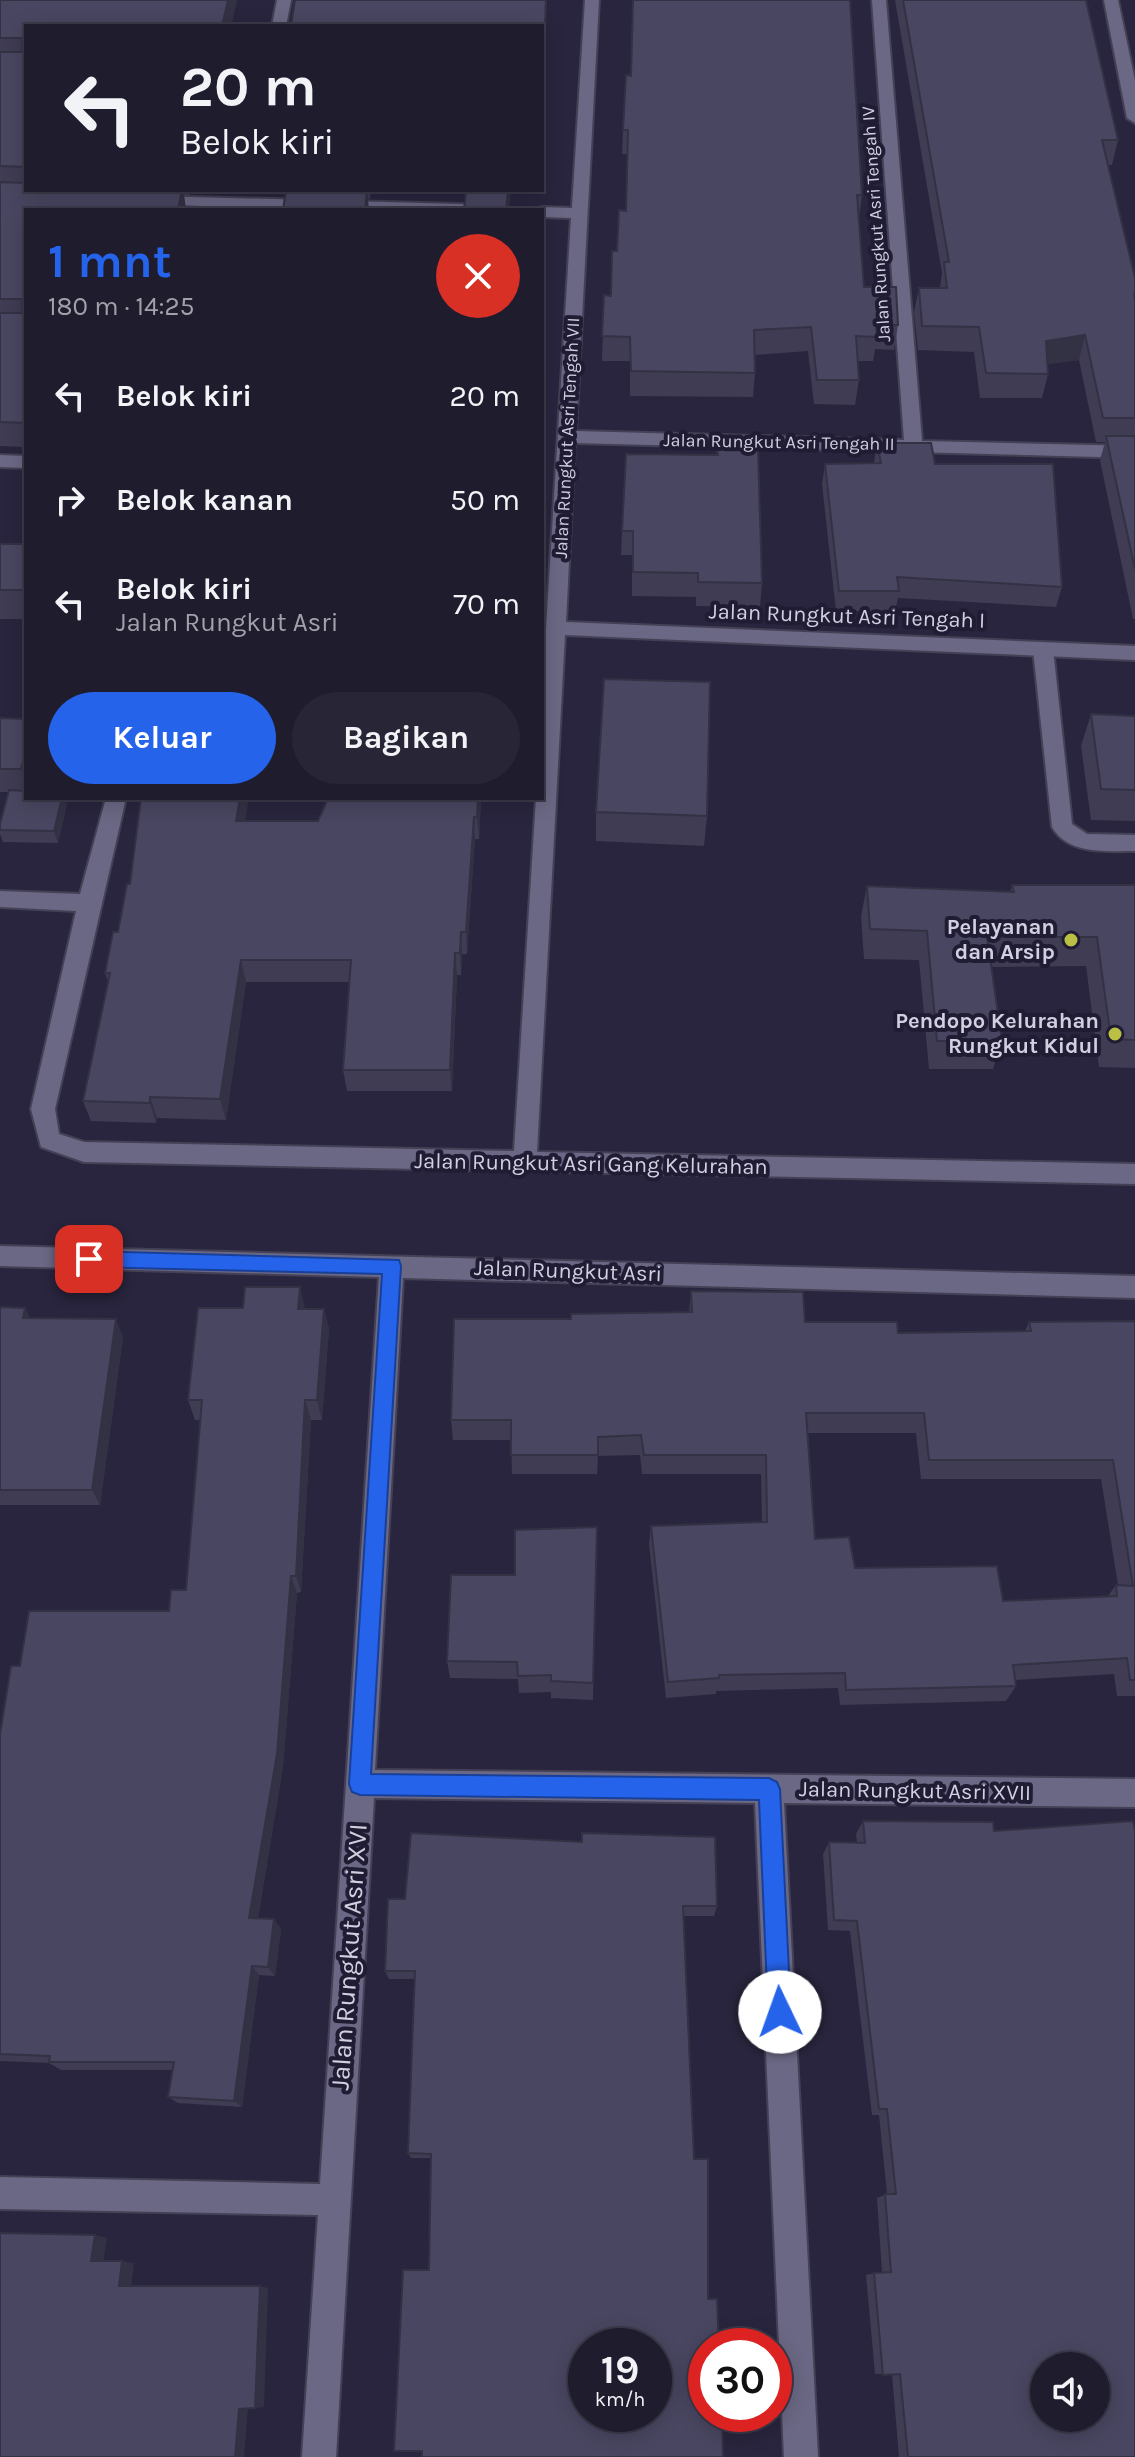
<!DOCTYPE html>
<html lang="id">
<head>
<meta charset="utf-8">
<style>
  :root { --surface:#1f1c2e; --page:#272536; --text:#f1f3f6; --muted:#a1a1aa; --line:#3c3a4a; --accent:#2563eb }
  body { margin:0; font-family:Karla,sans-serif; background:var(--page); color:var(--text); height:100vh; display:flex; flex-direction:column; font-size:30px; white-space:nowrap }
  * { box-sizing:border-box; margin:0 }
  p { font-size:26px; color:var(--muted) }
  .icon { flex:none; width:44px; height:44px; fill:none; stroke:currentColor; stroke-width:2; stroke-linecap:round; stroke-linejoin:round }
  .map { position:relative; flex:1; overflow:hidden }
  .drawer { position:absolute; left:24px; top:208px; width:520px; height:592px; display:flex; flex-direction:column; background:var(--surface); border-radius:0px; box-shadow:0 4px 20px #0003,0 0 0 2px var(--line) }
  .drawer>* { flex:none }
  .guide { position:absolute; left:24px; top:24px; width:520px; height:168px; border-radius:0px; box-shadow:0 4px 20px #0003,0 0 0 2px var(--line); background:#1f1c2e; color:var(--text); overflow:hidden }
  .fabs { position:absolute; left:1030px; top:2352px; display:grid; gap:16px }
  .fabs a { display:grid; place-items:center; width:80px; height:80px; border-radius:50%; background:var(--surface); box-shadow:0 4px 20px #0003,0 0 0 2px var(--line); font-size:40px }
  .speed { position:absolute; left:568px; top:2328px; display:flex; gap:16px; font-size:40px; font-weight:700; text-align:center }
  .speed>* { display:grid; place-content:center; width:104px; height:104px; border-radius:50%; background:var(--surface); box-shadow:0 4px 20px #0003,0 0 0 2px var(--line); line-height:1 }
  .speed small { font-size:20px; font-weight:400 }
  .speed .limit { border:12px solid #d22; background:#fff; color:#111 }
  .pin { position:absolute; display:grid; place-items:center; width:68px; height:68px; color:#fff; margin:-34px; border-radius:16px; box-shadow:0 4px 12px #0006 }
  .me { position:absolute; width:88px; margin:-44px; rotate:357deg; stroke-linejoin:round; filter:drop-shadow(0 0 6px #0008) }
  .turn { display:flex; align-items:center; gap:28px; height:168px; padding:0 24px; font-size:36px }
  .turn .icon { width:104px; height:104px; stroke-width:2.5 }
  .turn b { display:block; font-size:56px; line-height:68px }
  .round { display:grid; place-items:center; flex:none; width:84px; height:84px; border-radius:42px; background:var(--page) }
  .head { display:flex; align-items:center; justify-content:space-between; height:136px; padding:0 24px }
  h1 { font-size:48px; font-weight:700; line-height:60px; color:var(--accent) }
  .cta { display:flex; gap:16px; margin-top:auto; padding:16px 24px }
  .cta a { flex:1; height:92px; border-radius:48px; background:var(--accent); color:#fff; font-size:32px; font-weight:700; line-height:92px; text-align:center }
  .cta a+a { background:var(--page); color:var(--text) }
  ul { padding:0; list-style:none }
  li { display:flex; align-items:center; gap:24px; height:104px; padding:0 24px }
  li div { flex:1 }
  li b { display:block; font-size:30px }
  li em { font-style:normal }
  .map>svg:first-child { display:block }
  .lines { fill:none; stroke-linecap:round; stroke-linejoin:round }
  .lane-casing { stroke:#444055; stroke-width:4 }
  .street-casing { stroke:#444055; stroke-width:4 }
  .lane { fill:#6b6885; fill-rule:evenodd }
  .street { fill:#6b6885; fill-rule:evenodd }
  .wall { fill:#3f3c53; fill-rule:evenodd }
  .shaded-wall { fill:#333144 }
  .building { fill:#494661; stroke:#333144; stroke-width:2; fill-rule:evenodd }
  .route { fill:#2563eb; stroke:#184099; stroke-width:2 }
  .poi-dot { fill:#bbc044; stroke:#1f1c34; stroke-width:3 }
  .labels { text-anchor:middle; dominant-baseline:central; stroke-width:8; stroke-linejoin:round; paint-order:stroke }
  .far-street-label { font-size:18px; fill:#d1cfe0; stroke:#1f1c34 }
  .street-label { font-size:22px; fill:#d1cfe0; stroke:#1f1c34 }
  .poi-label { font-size:22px; font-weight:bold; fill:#d1cfe0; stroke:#1f1c34; text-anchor:end }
  .near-street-label { font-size:26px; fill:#d1cfe0; stroke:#1f1c34 }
</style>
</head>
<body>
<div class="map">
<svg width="1135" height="2457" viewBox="0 0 1135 2457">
  <rect width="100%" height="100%" fill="#29253e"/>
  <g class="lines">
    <defs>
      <path id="lane" d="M1043 642 1053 649 1072 824 1087 834 1135 835V851C1107 851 1068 855 1052 827L1033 649Z"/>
      <g id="street">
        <path d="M277 0H291L286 26H272Z"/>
        <path d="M585 0H599L576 431 904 440 872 0H886L922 441 1135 446V458L575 443 566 622 1135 646V660L565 635 537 1152 1135 1164V1184L84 1162 41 1147 31 1109 76 911 0 907V891L80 894 106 798H126L55 1109 59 1134 84 1142 514 1151 536 798H542V695L571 218 542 217V210H535L542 207 572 208Z"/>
        <path d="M1104 0H1118L1135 81V123L1127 118Z"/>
        <path d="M154 196 497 205 505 210H312L148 204V198Z"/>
        <path d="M0 455 26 456V468L0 467Z"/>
        <path d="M0 1246 1135 1276V1298L403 1278 375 1770 1135 1779V1807L784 1803 818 2457H784L755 1803 374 1798 336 2457H302L318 2215 0 2209V2177L320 2184 379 1277 0 1266Z"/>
      </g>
    </defs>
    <use href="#lane" class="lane-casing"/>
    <use href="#street" class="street-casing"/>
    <use href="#lane" class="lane"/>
    <use href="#street" class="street"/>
  </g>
  <g class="wall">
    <path d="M0 0H237L231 26H26V190H191L190 195H184L186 210H26V447L0 446Z"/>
    <path d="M895 0H1086L1118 140 1112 165H1108L1135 278V619H1133L1100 460 1105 442H1096L1079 360 1048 364V374L1042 398H980L974 352 918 350 914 312 919 288H940L942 273Z"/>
    <path d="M631 76 862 195 859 218 864 287 898 325 894 350 875 349 873 361H857L859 380 855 405 814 404 808 351 755 355V373L753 397 630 396V361H602L604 295 611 296 617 251 626 211 627 154H622L623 130Z"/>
    <path d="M286 190H371L370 199Z"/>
    <path d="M877 443 935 464 1062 587 1056 607 898 598 895 611H836L822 484 825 464 874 463Z"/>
    <path d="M717 449 762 583 760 607 696 606V597L632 596V555H621L622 531 717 455Z"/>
    <rect x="0" y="544" width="26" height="75"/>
    <path d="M1091 714 1135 716V821L1091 820 1081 746Z"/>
    <path d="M0 718 26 719V798L67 804 58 843 3 842 0 834V824L8 792H0Z"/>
    <path d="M481 798 479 839H475L467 954H462L461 975H457L452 1091H347L343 1070 350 982H246L226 1120 157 1118 156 1123 91 1121 83 1101 108 981 105 973 118 932 130 884 245 821H318Z"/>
    <path d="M596 812 707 816 704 846 596 841Z"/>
    <path d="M1012 885H1135V1068L1099 1067 1086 966 991 967 1002 1041 993 1069H929L919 960 864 959 861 916 867 886 1010 892Z"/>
    <path d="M691 1291 805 1322 898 1333 1025 1331 1029 1322 1135 1321V1696H1117L1114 1674 1015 1680 1016 1686 1006 1701 840 1705 838 1688 716 1691V1694L666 1698 649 1544 651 1526 762 1522 761 1474H642L640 1455 598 1456 597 1474H512L511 1440H453L451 1420 571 1319 689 1312ZM808 1433H916L921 1479H1101L1118 1585H1116L1108 1596 1003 1601 855 1568 815 1539Z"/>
    <path d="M0 1307 30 1318 123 1337 100 1505H0Z"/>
    <path d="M305 1309H324L329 1329 322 1420H311L301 1592 297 1593 283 1767 258 1918 274 1919 281 1929 275 1976 259 1975 242 2107 178 2103 168 2097 173 2070H61L49 2063 0 2061V1734L20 1666 169 1611 186 1590 200 1420H195L188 1400Z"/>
    <path d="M597 1527 593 1700 551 1698V1692L519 1693 518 1679 450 1678 447 1661 515 1575Z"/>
    <path d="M863 1821 994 1831 1135 2457H899L892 2374H875L866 2275 874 2273 882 2272 877 2198 887 2194 879 2115H872L850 1931 828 1930 823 1854 829 1842 857 1843 856 1834Z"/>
    <path d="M388 1899 717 1906 714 1916H683L422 2451 429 2270 430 2158H411L408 2153 415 1979H389L385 1971Z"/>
  </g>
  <g class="shaded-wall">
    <path d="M228 0H237L231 26H222Z"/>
    <path d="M546 0H547L542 134V102Z"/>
    <path d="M182 190H183L186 210H178Z"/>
    <path d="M367 190 369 210H365Z"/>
    <path d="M508 190H511L509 210H506Z"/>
    <path d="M1085 335 1079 360 1040 365 1046 341Z"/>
    <path d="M26 751V783L21 769Z"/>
    <path d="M62 798H65L67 804 58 843 54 831Z"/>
    <path d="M240 798H249L241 844 236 821Z"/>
    <path d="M478 798H481L479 839 477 817Z"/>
    <path d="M474 817 475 839 467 954 466 932Z"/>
    <path d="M461 932 462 954 461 975 460 953Z"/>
    <path d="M455 953 457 975 452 1091 450 1070Z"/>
    <path d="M241 960 246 982 226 1120 220 1099Z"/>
    <path d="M150 1097 157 1118 156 1123 150 1103Z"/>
    <path d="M300 1287 305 1308 303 1329 298 1309Z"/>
    <path d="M25 1308 34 1325 23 1318Z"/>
    <path d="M324 1309 329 1329 322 1420 317 1400Z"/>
    <path d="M116 1319 123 1337 100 1505 92 1490Z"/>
    <path d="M305 1400 311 1420 301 1592 296 1576Z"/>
    <path d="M291 1576 297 1593 283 1767 256 1928 249 1918Z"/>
    <path d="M274 1919 281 1929 275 1976 268 1967Z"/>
    <path d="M252 1966 259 1975 242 2107 234 2101Z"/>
    <path d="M95 2235 107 2238 103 2263 91 2261Z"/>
    <path d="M122 2261 134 2263 131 2288 119 2286Z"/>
    <path d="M260 2286 268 2288 264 2407 255 2408Z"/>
    <path d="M248 2408 244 2457H235L239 2409Z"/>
  </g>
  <g class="building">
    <path d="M0 0H228L222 26H26V167L0 166V52H22V38H0Z"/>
    <path d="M295 0H546L542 102V26H291Z"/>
    <path d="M633 0H850L862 195H857L864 287H896L898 325 876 324 877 337 856 336 859 380H817L811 327 754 330 755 373 631 371 630 337 602 336 604 295 611 296 612 251H617L619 210 626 211 628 130H623L626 75 631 76Z"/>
    <path d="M903 0H1086L1118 140H1102L1135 278V294H1134L1135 300V418H1103L1085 335 1046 341 1048 374 986 373 979 327 922 326 919 288H947L944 262H949Z"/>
    <path d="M0 182 26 183V190H182L178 210H26V423L0 422V313H22V299H0Z"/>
    <path d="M286 190H367L365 210H283Z"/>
    <path d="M466 190H508L506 210H464Z"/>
    <path d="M1106 436H1135V569Z"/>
    <path d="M877 443H931L935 464H1053L1062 587 897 577 899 591H839L825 464 881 463Z"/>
    <path d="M717 449H758L762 583 698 582V573L633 572V531H622L626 454 718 455Z"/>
    <rect x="0" y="544" width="26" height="46"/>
    <path d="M604 679 710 682 707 816 596 812Z"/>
    <path d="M1091 714 1135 716V790L1101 789Z"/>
    <path d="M0 718 26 719V751L21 769H0Z"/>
    <path d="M9 790 26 791V798H62L54 831 0 830V824Z"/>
    <path d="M141 798H240L236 821H318L328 798H478L477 817H474L466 932H461L460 953H455L450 1070H343L351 960H241L220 1099 150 1097V1103L83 1101 110 973H105L113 932H118L127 884H130Z"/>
    <path d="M1012 885H1135V1040L1111 1039 1097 937H987L1002 1041H937L927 931 870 929 867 886 1014 892Z"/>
    <path d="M245 1287H300L298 1309H324L317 1400H305L296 1576H291L277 1754 249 1918 274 1919 268 1967 252 1966 234 2101 168 2097 174 2062H49L50 2056 0 2054V1734L11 1666H20L29 1611H169L171 1590H186L202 1400H188L198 1308H243Z"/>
    <path d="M691 1291 803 1292 805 1322H897L898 1333 1031 1331 1029 1322 1135 1321V1680H1130L1127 1658 1013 1665 1016 1686 846 1690 845 1673 719 1675V1678L668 1682 651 1526 767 1522 766 1455H644L641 1435 598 1437V1455H511V1420H451L454 1319H571V1314L692 1312ZM806 1413H924L929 1460H1113L1133 1586 1116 1585 1117 1596 1003 1601 997 1566 855 1568 849 1537 815 1539Z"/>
    <path d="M0 1307 25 1308 23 1318 116 1319 92 1490H0Z"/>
    <path d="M597 1527 593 1683 551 1681V1675L518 1676 517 1662 447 1661 451 1575H515V1530Z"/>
    <path d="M863 1821 993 1822 994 1831 1133 1821 1135 1831V2457H908L900 2374 883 2375 874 2273 891 2272 885 2194H896L887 2109H879L857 1921 834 1920 829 1842 865 1843ZM1044 2366H1096V2418H1044Z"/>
    <path d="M411 1833 582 1842V1833L715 1837 717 1906H683L694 2159H708V2299H717L719 2346H706V2414H722L723 2457H422V2451H394L403 2270H429L431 2154 408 2153 415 1971H385L388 1899H405ZM586 2346H654V2414H586Z"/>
    <path d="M0 2233 95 2235 91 2261H122L119 2286H260L255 2408 239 2409 235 2457H0Z"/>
  </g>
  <path class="route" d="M89 1251 399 1260 401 1266 371 1774 769 1778 777 1782 780 1789 791 2012 788 2020 780 2023 772 2020 768 2012 759 1800 360 1795 352 1792 349 1784 382 1274 89 1267 82 1264 80 1259 82 1253Z"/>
  <g class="poi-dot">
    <circle cx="1071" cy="940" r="8"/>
    <circle cx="1115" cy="1034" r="8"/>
  </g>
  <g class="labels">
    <g class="far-street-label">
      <text transform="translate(876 224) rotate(-94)">Jalan Rungkut Asri Tengah IV</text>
      <text transform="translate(567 438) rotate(-87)">Jalan Rungkut Asri Tengah VII</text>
      <text transform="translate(779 442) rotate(1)">Jalan Rungkut Asri Tengah II</text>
    </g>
    <g class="street-label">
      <text transform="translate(847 616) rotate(2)">Jalan Rungkut Asri Tengah I</text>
      <text transform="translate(591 1164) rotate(1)">Jalan Rungkut Asri Gang Kelurahan</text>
      <text transform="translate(568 1271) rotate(2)">Jalan Rungkut Asri</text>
      <text transform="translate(915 1791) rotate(1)">Jalan Rungkut Asri XVII</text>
    </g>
    <g class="poi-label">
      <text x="1055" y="927">Pelayanan<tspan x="1055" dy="25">dan Arsip</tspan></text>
      <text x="1099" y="1021">Pendopo Kelurahan<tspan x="1099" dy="25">Rungkut Kidul</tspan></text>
    </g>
    <g class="near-street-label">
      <text transform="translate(349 1957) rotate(-86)">Jalan Rungkut Asri XVI</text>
    </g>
  </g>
</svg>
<div class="fabs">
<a><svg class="icon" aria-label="sound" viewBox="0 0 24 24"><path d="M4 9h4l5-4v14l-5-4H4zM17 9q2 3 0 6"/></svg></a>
</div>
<div class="speed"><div>19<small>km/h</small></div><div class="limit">30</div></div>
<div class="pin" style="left:89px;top:1259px;background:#d93025"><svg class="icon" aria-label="arrive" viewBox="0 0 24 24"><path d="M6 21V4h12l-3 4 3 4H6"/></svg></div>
<svg class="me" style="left:780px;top:2012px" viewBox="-20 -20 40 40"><circle r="19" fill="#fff"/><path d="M0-13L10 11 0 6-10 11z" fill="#2563eb"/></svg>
<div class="guide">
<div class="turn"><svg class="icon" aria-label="left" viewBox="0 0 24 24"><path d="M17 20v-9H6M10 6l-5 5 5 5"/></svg><div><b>20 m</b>Belok kiri</div></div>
</div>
<section class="drawer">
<div class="head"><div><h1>1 mnt</h1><p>180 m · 14:25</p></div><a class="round" style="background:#d93025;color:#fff"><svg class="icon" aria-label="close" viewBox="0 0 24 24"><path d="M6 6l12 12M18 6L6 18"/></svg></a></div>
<ul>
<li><svg class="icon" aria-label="left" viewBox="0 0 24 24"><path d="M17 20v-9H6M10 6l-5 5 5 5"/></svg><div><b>Belok kiri</b></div><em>20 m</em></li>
<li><svg class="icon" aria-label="right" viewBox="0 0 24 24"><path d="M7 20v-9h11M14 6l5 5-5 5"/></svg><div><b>Belok kanan</b></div><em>50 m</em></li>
<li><svg class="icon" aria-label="left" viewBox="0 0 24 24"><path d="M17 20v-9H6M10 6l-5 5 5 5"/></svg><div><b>Belok kiri</b><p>Jalan Rungkut Asri</p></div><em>70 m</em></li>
</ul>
<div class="cta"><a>Keluar</a><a>Bagikan</a></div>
</section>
</div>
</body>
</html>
